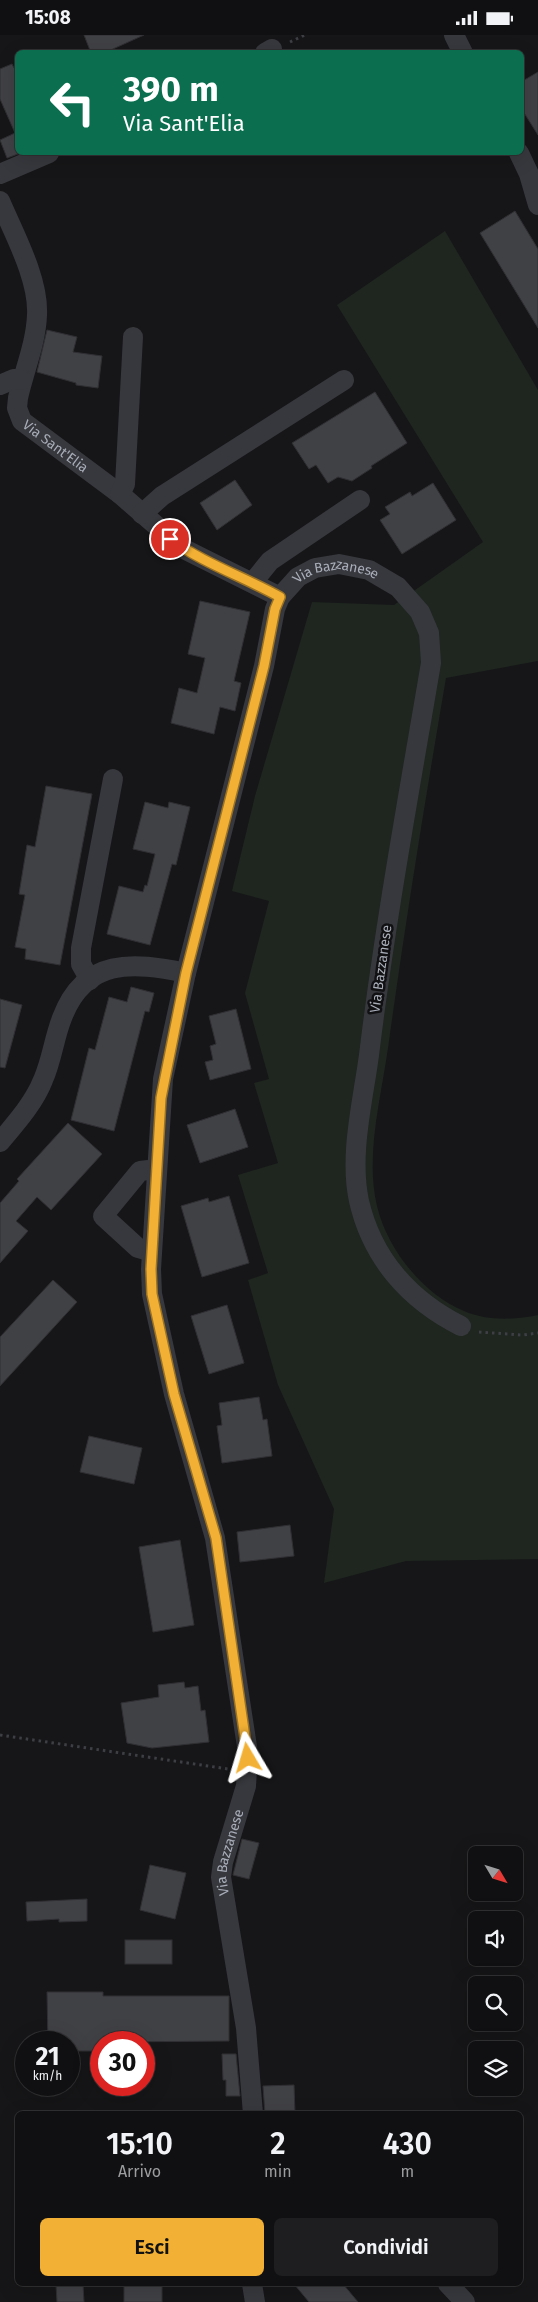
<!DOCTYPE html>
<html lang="it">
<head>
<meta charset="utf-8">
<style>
  :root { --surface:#101012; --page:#1e1e20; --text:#f1f3f6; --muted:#9c9d9f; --line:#303032; --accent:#f2b134 }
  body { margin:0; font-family:"Fira Sans",sans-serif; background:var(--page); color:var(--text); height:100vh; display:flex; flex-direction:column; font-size:19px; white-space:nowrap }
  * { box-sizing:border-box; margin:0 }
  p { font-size:16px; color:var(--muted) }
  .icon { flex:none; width:28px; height:28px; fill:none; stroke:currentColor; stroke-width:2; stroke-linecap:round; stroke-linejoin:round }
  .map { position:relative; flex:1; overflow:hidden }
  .drawer { position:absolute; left:15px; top:2076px; width:508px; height:175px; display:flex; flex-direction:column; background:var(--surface); border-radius:8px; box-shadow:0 5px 20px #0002,0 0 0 1px var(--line) }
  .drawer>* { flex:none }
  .top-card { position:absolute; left:15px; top:15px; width:509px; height:105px; border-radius:8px; box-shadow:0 5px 20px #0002,0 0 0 1px var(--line); background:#0b6e4f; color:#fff; overflow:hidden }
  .needle { width:32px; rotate:128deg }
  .tools { position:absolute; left:468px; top:1811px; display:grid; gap:10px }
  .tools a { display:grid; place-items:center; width:55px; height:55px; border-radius:8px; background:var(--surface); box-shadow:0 5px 20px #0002,0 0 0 1px var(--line); font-size:25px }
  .speed { position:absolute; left:15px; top:1996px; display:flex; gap:10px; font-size:25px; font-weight:700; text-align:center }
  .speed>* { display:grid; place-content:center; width:65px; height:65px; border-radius:50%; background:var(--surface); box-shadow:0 5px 20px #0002,0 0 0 1px var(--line); line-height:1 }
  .speed small { font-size:12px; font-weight:400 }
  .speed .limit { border:8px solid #d22; background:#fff; color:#111 }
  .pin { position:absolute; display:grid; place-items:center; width:42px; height:42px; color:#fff; margin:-21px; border:2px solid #fff; border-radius:50%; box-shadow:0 1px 5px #0007 }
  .me { position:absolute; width:55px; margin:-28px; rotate:353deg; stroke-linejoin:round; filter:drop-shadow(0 0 4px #0008) }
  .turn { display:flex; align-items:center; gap:18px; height:105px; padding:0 25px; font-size:22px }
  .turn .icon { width:65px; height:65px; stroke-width:2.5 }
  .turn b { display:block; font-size:35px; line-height:42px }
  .eta { display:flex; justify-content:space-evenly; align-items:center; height:85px; text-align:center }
  .eta b { font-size:30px; font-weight:600; line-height:35px }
  .button { display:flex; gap:10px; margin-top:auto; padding:10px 25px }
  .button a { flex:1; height:58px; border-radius:8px; background:var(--accent); color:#111; font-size:20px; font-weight:600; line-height:58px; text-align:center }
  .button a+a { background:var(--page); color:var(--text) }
  .status { display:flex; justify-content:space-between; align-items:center; height:35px; padding:0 25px; background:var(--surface); direction:ltr }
  .status svg { height:14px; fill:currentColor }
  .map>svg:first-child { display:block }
  .green { fill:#1e261f }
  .building { fill:#404145; stroke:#303034 }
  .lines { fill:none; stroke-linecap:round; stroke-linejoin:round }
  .path { stroke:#3d3f44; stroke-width:3; stroke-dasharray:2.5 4; stroke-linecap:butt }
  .minor { stroke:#37383d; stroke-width:20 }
  .route-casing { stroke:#9d7322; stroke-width:12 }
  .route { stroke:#f2b134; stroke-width:9 }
  .labels { text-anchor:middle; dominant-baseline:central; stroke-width:5; stroke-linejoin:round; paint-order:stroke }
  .street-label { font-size:14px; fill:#a8adb8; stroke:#111113 }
</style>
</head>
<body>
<div class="status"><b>15:08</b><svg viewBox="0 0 49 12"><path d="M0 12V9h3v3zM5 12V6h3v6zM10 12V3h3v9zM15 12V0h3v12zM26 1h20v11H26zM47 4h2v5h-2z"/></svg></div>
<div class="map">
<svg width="538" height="2267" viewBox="0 0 538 2267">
  <rect width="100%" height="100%" fill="#161618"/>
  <path class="green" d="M445 196 538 355V626L446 643C425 766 405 889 388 1013 381 1063 365 1121 377 1171 387 1214 423 1259 464 1276 487 1286 514 1285 538 1280V1524L406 1526 324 1548 334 1474 278 1350 248 1245 268 1238 238 1140 278 1128 254 1048 269 1044 245 958 269 866 232 856 255 761 312 567 394 570 483 507 337 270Z"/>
  <g class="building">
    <path d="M84 0H144L104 18H91Z"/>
    <path d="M12 29 14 33 18 31V119L7 123 0 105 15 98 0 64V34Z"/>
    <path d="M538 37V100L521 73V47Z"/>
    <path d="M515 176 538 214V293L480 198Z"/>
    <path d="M47 295 77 302 73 317 102 321 98 353 76 350V348L37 337Z"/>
    <path d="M375 357 407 408 371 431 372 433 352 446 338 442 328 448 316 430 309 434 292 408Z"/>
    <path d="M235 445 252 470 217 495 200 468Z"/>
    <path d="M433 448 456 485 402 519 380 485 390 479 385 472 410 457 412 461Z"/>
    <path d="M200 566 250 577 234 646 241 648 235 676 220 672 214 699 171 688 179 653 197 658 205 623 188 619Z"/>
    <path d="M46 751 92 759 60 930 25 924 26 914 15 912 25 860 19 859 27 810 35 812Z"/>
    <path d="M145 767 168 773 169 767 190 772 176 830 172 829 150 910 107 899 119 851 143 857 145 850 147 851 155 819 133 814Z"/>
    <path d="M131 952 154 958 149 977 145 976 114 1096 71 1085 89 1013 95 1015 109 962 127 967Z"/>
    <path d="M0 964 22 970 5 1033 0 1032Z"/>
    <path d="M236 974 251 1034 210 1045 205 1027 213 1025 210 1011 216 1009 209 981Z"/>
    <path d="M235 1074 248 1112 200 1128 187 1090Z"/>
    <path d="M68 1088 102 1119 51 1175 37 1162 16 1186 28 1196 0 1228V1168L19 1146 17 1144Z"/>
    <path d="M229 1161 249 1228 202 1242 181 1171 208 1163 209 1167Z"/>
    <path d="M53 1245 77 1267 0 1351V1302Z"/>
    <path d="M227 1270 244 1328 209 1339 191 1281Z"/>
    <path d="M259 1362 263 1385 267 1384 272 1421 222 1428 217 1391 222 1390 219 1368Z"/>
    <path d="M89 1401 142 1413 134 1449 80 1437Z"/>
    <path d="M290 1490 294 1521 240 1527 237 1497Z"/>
    <path d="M180 1505 194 1590 153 1597 139 1512Z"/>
    <path d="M184 1647 185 1653 198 1651 201 1676 205 1675 209 1707 152 1713 127 1708 121 1668 159 1662 158 1650Z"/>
    <path d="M242 1804 259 1808 249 1844 233 1840Z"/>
    <path d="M150 1830 186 1838 175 1884 140 1875Z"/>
    <path d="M87 1864V1886L59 1887V1884L27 1886 26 1867Z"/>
    <rect x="125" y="1905" width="47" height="24"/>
    <path d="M47 1957H103V1961H229V2006L109 2007 101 2008V2016H69V2008H48Z"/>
    <path d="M222 2019H236L240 2061H226V2045H223Z"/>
    <path d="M294 2050 295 2079H265L263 2051Z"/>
    <path d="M62 2249H83L84 2267H57L56 2250Z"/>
    <rect x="124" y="2249" width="38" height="18"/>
    <path d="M294 2249H343L358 2267H309Z"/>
  </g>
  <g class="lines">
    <g class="path">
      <path d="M290 7 305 0"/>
      <path d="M479 1297 522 1300 538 1298"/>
      <path d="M0 1700 228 1734"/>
    </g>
    <g class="minor">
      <path d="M454 0 463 18"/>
      <path d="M265 18 272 14"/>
      <path d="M519 118 529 139 538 170"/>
      <path d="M0 139 49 118"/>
      <path id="s1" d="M0 166C14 199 39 244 37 280 36 308 24 336 18 363L17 373 22 386 120 459 182 513 280 562"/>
      <path d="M0 350 14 344 22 345"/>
      <path d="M120 459 125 449 133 302"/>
      <path d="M142 479 162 461 344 345"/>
      <path d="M253 547 270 526 360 465"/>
      <path d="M90 945 81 929V913L113 744"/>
      <path d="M0 1107C16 1088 34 1068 43 1045 52 1025 54 1003 62 983 85 922 133 927 186 938"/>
      <path d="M152 1217 138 1213 103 1181 140 1136 157 1134"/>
      <path id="s2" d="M253 2079 246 1993 221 1842 223 1827 246 1751 248 1718 215 1503 174 1359 152 1259 151 1234 163 1044 186 938 264 631 275 574 280 562 298 542 315 533 339 529 369 535 398 552 420 577 429 598 431 628C409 758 385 888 369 1020 363 1066 349 1120 359 1166 372 1223 409 1265 461 1291"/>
      <path d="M252 2249 255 2267"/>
      <path d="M448 2249 465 2267"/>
    </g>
  </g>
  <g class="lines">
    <defs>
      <path id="route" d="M170 504C203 528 244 542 280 562L275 574 264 631 186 938 161 1063 151 1234 152 1259 174 1359 216 1503 248 1723"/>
    </defs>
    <use href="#route" class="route-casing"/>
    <use href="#route" class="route"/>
  </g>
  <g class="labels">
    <g class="street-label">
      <text stroke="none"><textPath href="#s1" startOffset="272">Via Sant'Elia</textPath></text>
      <text stroke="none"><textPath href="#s2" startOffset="1615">Via Bazzanese</textPath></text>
      <text transform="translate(381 934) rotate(-82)">Via Bazzanese</text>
      <text stroke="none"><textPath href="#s2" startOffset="265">Via Bazzanese</textPath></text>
    </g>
  </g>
</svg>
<div class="tools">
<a><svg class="needle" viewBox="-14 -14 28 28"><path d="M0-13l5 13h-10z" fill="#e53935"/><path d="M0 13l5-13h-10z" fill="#9c9d9f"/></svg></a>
<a><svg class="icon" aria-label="sound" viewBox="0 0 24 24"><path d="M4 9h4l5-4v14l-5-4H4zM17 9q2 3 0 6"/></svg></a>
<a><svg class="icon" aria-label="search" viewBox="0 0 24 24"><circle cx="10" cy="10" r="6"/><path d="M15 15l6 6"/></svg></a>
<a><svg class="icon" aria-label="layers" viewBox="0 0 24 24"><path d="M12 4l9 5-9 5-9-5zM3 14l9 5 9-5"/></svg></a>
</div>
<div class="speed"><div>21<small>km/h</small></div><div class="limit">30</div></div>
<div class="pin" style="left:170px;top:504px;background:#d93025"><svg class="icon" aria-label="arrive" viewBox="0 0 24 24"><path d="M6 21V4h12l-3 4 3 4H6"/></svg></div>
<svg class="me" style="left:248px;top:1723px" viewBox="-20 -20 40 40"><path d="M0-17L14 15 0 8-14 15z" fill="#f2b134" stroke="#fff" stroke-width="4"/></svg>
<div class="top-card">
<div class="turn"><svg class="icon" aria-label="left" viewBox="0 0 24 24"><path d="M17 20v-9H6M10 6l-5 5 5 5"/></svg><div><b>390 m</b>Via Sant'Elia</div></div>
</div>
<section class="drawer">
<div class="eta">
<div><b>15:10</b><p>Arrivo</p></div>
<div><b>2</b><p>min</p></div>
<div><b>430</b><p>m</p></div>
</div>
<div class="button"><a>Esci</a><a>Condividi</a></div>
</section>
</div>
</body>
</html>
